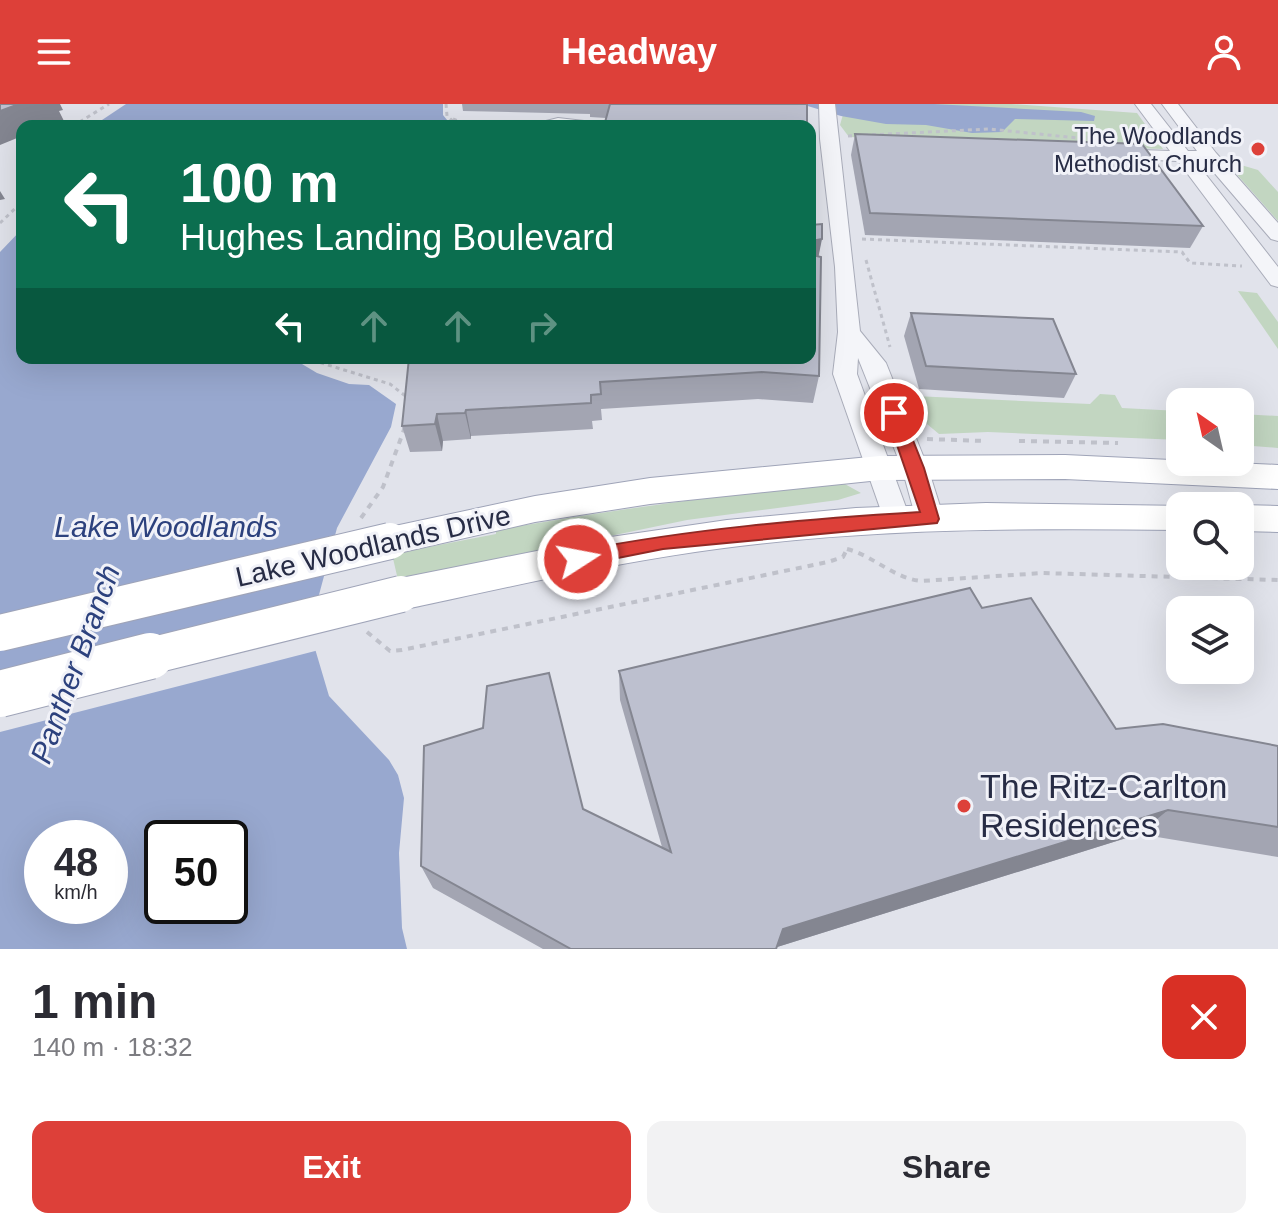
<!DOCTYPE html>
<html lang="en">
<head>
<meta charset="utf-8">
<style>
  :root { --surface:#fff; --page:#f2f2f3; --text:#2b2b33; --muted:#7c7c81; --accent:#dd4039 }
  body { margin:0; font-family:Helvetica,sans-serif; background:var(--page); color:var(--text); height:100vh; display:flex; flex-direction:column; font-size:30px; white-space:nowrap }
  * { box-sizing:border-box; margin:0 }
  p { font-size:26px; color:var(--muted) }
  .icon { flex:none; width:44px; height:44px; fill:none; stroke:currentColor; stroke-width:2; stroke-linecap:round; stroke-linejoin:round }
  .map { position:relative; height:845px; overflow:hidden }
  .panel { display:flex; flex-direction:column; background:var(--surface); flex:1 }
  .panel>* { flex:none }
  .banner { position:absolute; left:16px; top:16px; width:800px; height:244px; border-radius:16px; box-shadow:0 8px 32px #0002; background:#0b6e4f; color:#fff; overflow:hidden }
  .needle { width:52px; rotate:326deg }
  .tools { position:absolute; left:1166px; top:284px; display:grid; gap:16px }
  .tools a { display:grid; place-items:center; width:88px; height:88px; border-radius:16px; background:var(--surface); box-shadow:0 8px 32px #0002; font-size:40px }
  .speed { position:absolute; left:24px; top:716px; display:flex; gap:16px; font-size:40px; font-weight:700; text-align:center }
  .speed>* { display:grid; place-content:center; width:104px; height:104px; border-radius:50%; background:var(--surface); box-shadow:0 8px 32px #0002; line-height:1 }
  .speed small { font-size:20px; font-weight:400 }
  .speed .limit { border:4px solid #111; border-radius:12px; background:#fff; color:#111 }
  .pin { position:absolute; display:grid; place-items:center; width:68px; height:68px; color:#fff; margin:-34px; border:4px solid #fff; border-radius:50%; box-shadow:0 2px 8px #0007 }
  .me { position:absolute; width:88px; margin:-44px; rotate:79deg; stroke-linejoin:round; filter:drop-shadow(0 0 6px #0008) }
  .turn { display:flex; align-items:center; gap:28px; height:168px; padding:0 32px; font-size:36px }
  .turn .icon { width:104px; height:104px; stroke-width:2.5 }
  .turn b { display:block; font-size:56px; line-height:68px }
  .lanes { display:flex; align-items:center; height:76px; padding:0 32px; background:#0003; justify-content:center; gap:40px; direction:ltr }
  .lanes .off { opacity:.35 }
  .round { display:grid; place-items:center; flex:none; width:84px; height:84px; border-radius:16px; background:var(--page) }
  .overview { display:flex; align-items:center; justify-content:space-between; height:136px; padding:0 32px }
  h1 { font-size:48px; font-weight:600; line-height:60px }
  .button { display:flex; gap:16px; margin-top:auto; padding:16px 32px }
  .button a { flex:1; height:92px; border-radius:16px; background:var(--accent); color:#fff; font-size:32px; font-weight:600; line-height:92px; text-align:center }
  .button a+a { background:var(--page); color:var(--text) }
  header { display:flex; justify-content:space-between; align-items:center; height:104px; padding:0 32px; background:var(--accent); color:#fff; font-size:36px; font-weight:600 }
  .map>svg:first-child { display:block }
  .green { fill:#c2d6c1 }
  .water { fill:#98a8cf; fill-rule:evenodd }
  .pier { fill:#e1e3eb }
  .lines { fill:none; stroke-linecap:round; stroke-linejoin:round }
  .minor-casing { stroke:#a9acb9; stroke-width:2 }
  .major-casing { stroke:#9fa4b8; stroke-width:2 }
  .path-far1 { stroke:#bfc1ca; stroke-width:3; stroke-dasharray:4 4; stroke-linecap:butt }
  .path { stroke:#bfc1ca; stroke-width:4; stroke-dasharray:6 6; stroke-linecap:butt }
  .minor { fill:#f4f5f9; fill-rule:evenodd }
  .major { fill:#fff; fill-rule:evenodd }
  .major-bridge-far1-casing { stroke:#9fa4b8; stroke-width:38; stroke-linecap:butt }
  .major-bridge-casing { stroke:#9fa4b8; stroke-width:48; stroke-linecap:butt }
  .major-bridge-far1 { stroke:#fff; stroke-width:36 }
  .major-bridge { stroke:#fff; stroke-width:46 }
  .wall { fill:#a3a5b2 }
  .shaded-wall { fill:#848691 }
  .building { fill:#bdc0cf; stroke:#848691; stroke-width:2 }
  .route { fill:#dd4039; stroke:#902a25; stroke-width:2 }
  .poi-dot { fill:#dd4039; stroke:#f1f2f8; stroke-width:3 }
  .labels { text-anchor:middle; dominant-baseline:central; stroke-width:6; stroke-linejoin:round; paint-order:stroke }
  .far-poi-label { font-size:24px; fill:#272c45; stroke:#f1f2f8; text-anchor:end }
  .street-label { font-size:28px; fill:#272c45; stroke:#f1f2f8 }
  .water-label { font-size:30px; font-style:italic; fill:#2c417d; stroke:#f1f2f8 }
  .near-poi-label { font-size:34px; fill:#272c45; stroke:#f1f2f8; text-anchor:start }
</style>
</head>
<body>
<header><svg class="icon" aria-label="menu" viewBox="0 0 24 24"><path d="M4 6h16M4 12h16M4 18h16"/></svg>Headway<svg class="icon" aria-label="person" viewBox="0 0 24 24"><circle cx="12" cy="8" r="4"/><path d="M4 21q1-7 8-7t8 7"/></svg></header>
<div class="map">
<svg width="1278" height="845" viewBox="0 0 1278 845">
  <rect width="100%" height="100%" fill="#e1e3eb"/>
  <g class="green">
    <path d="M846 0H1011L1137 9 1163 45 849 33 840 21Z"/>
    <path d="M1241 61 1258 66 1278 88V117L1232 65Z"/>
    <path d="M1238 187 1257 189 1278 218V245Z"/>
    <path d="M1100 290 1115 291 1122 304 1180 307V336L988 328 939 330 927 320 914 292 1090 300Z"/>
    <path d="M1240 310 1278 312V344L1240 341Z"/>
    <path d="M843 379 861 389 838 396 687 416 398 476 392 450 496 430V426C611 406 726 390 843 379Z"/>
  </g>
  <g class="water">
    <path d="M126 0H443V11L452 22H93Z"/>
    <path d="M801 0H934L1081 8 1095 12 1094 17 1015 15 1002 28 972 29 926 21 886 20 841 12Z"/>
    <path d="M22 125V254H292L317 269 349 280 369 281 396 300 391 323 337 424 313 513V538L329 592 389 656 398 671 404 694 399 749 402 824 407 845H0V148ZM42 734H110V802H42ZM162 734H230V802H162Z"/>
  </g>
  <path class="pier" d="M317 513 319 546 0 628V574Z"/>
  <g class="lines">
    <defs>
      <g id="minor">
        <path d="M819 0H835L860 227 886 259 928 364 944 415 940 422 930 425 920 422 916 415 902 364 858 254 857 270 911 417 907 424 897 427 887 424 833 270 838 228 835 163 820 35Z"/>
        <path d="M1135 0H1151L1188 47H1197L1162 0H1178L1216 49 1278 119V137L1271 135 1205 58H1196L1278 163V183L1271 181 1178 57 1105 54 1102 50 1111 45 1170 47Z"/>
        <path d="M558 14 584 17 592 22H536L538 19Z"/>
      </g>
      <g id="major">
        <path d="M1065 351 1278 361V385L1065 375 880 376 650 400 535 418 390 451 377 447 372 437 377 427 390 423 535 392 650 374 880 352Z"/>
        <path d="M986 399 1187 402H1180V426C1028 424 875 424 724 444 615 458 509 483 401 506L387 501 382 490 387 479 401 474 597 435 727 416 856 404Z"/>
        <path d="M1240 401 1278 402V428L1240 427V402H1236Z"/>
      </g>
    </defs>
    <use href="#minor" class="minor-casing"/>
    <use href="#major" class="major-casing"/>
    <g class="path-far1">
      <path d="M446 0 447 12 459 22"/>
      <path d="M453 15 473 22"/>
      <path d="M73 22 109 0"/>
      <path d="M489 22H518"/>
      <path d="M848 32 989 25 1078 34 1105 33"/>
      <path d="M0 119 22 98"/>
      <path d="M862 135 1182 148 1190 159 1242 162"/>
      <path d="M866 156 890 243"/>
      <path d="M305 254 390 280 408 294"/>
    </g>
    <g class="path">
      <path d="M927 335 986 337"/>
      <path d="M1019 337 1118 339"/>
      <path d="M361 414 383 383 405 323"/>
      <path d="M847 445C874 452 893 474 921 477L1043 469 1278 476"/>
      <path d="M367 528 390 547 402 546 828 458 843 453 847 445"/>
    </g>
    <use href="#minor" class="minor"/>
    <use href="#major" class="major"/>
    <defs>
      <g id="major-bridge-far1">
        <path d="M0 529 390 437"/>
        <path d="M142 554 401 490"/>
      </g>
      <path id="major-bridge" d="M0 590 150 552"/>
    </defs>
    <use href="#major-bridge-far1" class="major-bridge-far1-casing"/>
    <use href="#major-bridge" class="major-bridge-casing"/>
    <use href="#major-bridge-far1" class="major-bridge-far1"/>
    <use href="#major-bridge" class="major-bridge"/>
  </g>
  <g class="wall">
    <path d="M462 0H807L606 14 590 13V10L463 7Z"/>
    <path d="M855 30 1203 122 1190 144 865 131 851 51Z"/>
    <path d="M811 121 818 152 819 272 813 299 758 295 601 305 602 316 592 317 593 325 471 332V335L443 337 442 347 410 348 402 322 478 257 810 254Z"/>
    <path d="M911 209 1076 270 1064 294 919 285 904 232Z"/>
    <path d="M982 504 1116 625 1278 642V753L1139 730 777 843 776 845H543L433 784 421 762 583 705 662 743 620 596 619 567Z"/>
  </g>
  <g class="shaded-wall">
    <path d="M19 0H60L63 6 59 7 64 17 50 22H22V32L0 41V7Z"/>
    <path d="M0 87 5 95 0 96Z"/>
    <path d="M822 135 817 160 810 162 811 137Z"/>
    <path d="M466 306 471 332V335L465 309Z"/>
    <path d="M437 310 443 337 442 347 435 320Z"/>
    <path d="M1168 706 1139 730 774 844 783 825Z"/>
  </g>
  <g class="building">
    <path d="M0 0H19L0 7Z"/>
    <path d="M610 0H807V22H604Z"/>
    <path d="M514 20 547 22H512Z"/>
    <path d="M855 30 1142 40 1203 122 870 109Z"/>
    <path d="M810 85 811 121 822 120V135L811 137 812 151 821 153 819 272 762 268 600 278 601 290 591 291V299L466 306 465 309 437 310 435 320 402 322 409 254H472L471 258 537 254H810Z"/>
    <path d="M911 209 1053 215 1076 270 926 262Z"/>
    <path d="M970 484 982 504 1031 494 1116 625 1163 620 1278 642V723L1168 706 783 825 776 845H571L421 762 424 642 483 624 487 582 549 569 583 705 671 748 619 567Z"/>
  </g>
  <path class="route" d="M894 304 902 309 924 364 939 415 937 419 663 445 578 462 569 455 578 447C691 425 805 415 920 408L886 309Z"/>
  <g class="poi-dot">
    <circle cx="1258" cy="45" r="8"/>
    <circle cx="964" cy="702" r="8"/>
  </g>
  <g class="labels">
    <g class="far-poi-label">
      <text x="1242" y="31">The Woodlands<tspan x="1242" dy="28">Methodist Church</tspan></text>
    </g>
    <g class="street-label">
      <text transform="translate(373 442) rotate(-13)">Lake Woodlands Drive</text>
    </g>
    <g class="water-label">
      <text x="166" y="422">Lake Woodlands</text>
      <text transform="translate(75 560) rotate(-70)">Panther Branch</text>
    </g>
    <g class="near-poi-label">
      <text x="980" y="682">The Ritz-Carlton<tspan x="980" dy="39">Residences</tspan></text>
    </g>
  </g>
</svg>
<div class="tools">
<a><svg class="needle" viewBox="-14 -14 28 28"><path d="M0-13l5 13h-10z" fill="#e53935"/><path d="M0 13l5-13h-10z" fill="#7c7c81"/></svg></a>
<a><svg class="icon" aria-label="search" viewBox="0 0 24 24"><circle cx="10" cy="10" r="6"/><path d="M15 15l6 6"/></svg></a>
<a><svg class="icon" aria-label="layers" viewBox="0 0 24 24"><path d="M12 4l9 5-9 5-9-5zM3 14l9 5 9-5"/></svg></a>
</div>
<div class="speed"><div>48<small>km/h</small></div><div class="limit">50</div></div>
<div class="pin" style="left:894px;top:309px;background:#d93025"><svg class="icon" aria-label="arrive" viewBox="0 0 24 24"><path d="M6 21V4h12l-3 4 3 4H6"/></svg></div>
<svg class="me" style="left:578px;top:455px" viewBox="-20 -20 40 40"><circle r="17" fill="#dd4039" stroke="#fff" stroke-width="3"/><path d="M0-11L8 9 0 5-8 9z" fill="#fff"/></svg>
<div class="banner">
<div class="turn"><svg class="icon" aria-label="left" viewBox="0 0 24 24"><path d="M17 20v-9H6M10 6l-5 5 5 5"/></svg><div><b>100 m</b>Hughes Landing Boulevard</div></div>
<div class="lanes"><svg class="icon" aria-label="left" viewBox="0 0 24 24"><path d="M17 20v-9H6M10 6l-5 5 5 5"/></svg><svg class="icon off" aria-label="ahead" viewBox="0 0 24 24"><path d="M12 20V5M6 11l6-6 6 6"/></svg><svg class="icon off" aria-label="ahead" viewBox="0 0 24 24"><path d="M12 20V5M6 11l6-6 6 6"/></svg><svg class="icon off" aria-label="right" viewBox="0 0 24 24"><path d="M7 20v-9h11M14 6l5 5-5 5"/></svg></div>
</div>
</div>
<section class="panel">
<div class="overview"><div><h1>1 min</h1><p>140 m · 18:32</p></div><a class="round" style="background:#d93025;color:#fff"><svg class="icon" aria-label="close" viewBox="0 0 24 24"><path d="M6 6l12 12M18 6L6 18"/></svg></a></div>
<div class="button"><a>Exit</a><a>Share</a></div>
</section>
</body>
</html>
